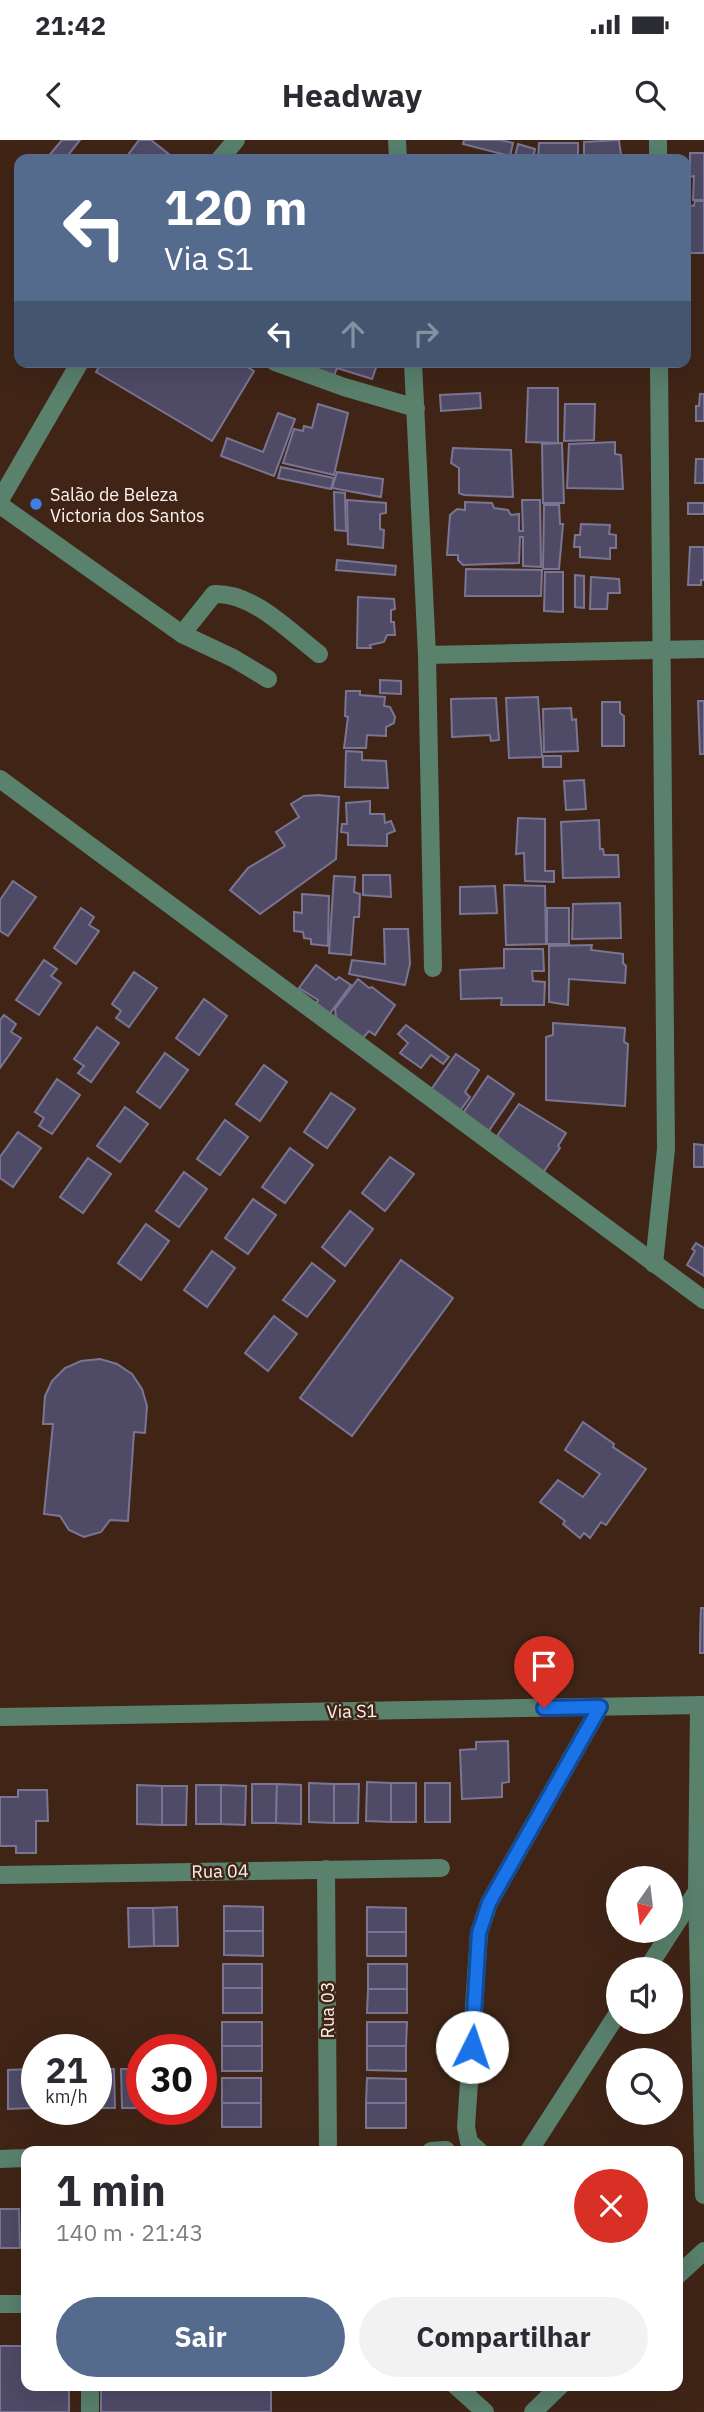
<!DOCTYPE html>
<html lang="pt">
<head>
<meta charset="utf-8">
<style>
  :root { --surface:#fff; --page:#f2f2f3; --text:#2b2b33; --muted:#7c7c81; --accent:#556b8d }
  body { margin:0; font-family:"IBM Plex Sans",sans-serif; background:var(--page); color:var(--text); height:100vh; display:flex; flex-direction:column; font-size:26px; white-space:nowrap }
  * { box-sizing:border-box; margin:0 }
  p { font-size:23px; color:var(--muted) }
  .icon { flex:none; width:38px; height:38px; fill:none; stroke:currentColor; stroke-width:2; stroke-linecap:round; stroke-linejoin:round }
  .map { position:relative; flex:1; overflow:hidden }
  .panel { position:absolute; left:21px; top:2006px; width:662px; height:245px; display:flex; flex-direction:column; background:var(--surface); border-radius:14px; box-shadow:0 7px 28px #0002 }
  .panel>* { flex:none }
  .guide { position:absolute; left:14px; top:14px; width:677px; height:214px; border-radius:14px; box-shadow:0 7px 28px #0002; background:#556b8d; color:#fff; overflow:hidden }
  .needle { width:46px; rotate:194deg }
  .controls { position:absolute; left:606px; top:1726px; display:grid; gap:14px }
  .controls a { display:grid; place-items:center; width:77px; height:77px; border-radius:50%; background:var(--surface); box-shadow:0 7px 28px #0002; font-size:35px }
  .speed { position:absolute; left:21px; top:1894px; display:flex; gap:14px; font-size:35px; font-weight:700; text-align:center }
  .speed>* { display:grid; place-content:center; width:91px; height:91px; border-radius:50%; background:var(--surface); box-shadow:0 7px 28px #0002; line-height:1 }
  .speed small { font-size:18px; font-weight:400 }
  .speed .limit { border:10px solid #d22; background:#fff; color:#111 }
  .pin { position:absolute; display:grid; place-items:center; width:60px; height:60px; color:#fff; margin:-72px -30px; border-radius:50% 50% 50% 0; rotate:-45deg; box-shadow:0 0 7px #0007 }
  .pin .icon { rotate:45deg }
  .me { position:absolute; width:77px; margin:-38px; rotate:4deg; stroke-linejoin:round; filter:drop-shadow(0 0 5px #0008) }
  .turn { display:flex; align-items:center; gap:24px; height:147px; padding:0 35px; font-size:32px }
  .turn .icon { width:91px; height:91px; stroke-width:2.5 }
  .turn b { display:block; font-size:49px; line-height:60px }
  .lanes { display:flex; align-items:center; height:66px; padding:0 35px; background:#0003; justify-content:center; gap:35px; direction:ltr }
  .lanes .off { opacity:.35 }
  .round { display:grid; place-items:center; flex:none; width:74px; height:74px; border-radius:37px; background:var(--page) }
  .summary { display:flex; align-items:center; justify-content:space-between; height:119px; padding:0 35px }
  h1 { font-size:42px; font-weight:700; line-height:52px }
  .cta { display:flex; gap:14px; margin-top:auto; padding:14px 35px }
  .cta a { flex:1; height:80px; border-radius:42px; background:var(--accent); color:#fff; font-size:28px; font-weight:700; line-height:80px; text-align:center }
  .cta a+a { background:var(--page); color:var(--text) }
  .status { display:flex; justify-content:space-between; align-items:center; height:49px; padding:0 35px; background:var(--surface); direction:ltr }
  .status svg { height:19px; fill:currentColor }
  header { display:flex; justify-content:space-between; align-items:center; height:91px; padding:0 35px; background:var(--surface); font-size:32px; font-weight:700 }
  .map>svg:first-child { display:block }
  .building { fill:#4f4b67; stroke:#797593; stroke-width:2 }
  .lines { fill:none; stroke-linecap:round; stroke-linejoin:round }
  .minor { stroke:#59816c; stroke-width:18 }
  .route-casing { stroke:#114b97; stroke-width:18 }
  .route { stroke:#1a73e8; stroke-width:12 }
  .shop-dot { fill:#3f7fe0; stroke:#402517; stroke-width:2.5 }
  .labels { text-anchor:middle; dominant-baseline:central; stroke-width:5; stroke-linejoin:round; paint-order:stroke }
  .poi-label { font-size:18px; fill:#fdf2ec; stroke:#402517; text-anchor:start }
  .street-label { font-size:18px; fill:#fdf2ec; stroke:#402517 }
</style>
</head>
<body>
<div class="status"><b>21:42</b><svg viewBox="0 0 49 12"><path d="M0 12V9h3v3zM5 12V6h3v6zM10 12V3h3v9zM15 12V0h3v12zM26 1h20v11H26zM47 4h2v5h-2z"/></svg></div>
<header><svg class="icon" aria-label="back" viewBox="0 0 24 24"><path d="M15 5l-7 7 7 7"/></svg>Headway<svg class="icon" aria-label="search" viewBox="0 0 24 24"><circle cx="10" cy="10" r="6"/><path d="M15 15l6 6"/></svg></header>
<div class="map">
<svg width="704" height="2272" viewBox="0 0 704 2272">
  <rect width="100%" height="100%" fill="#402517"/>
  <g class="building">
    <path d="M62 0H80L65 19H46Z"/>
    <path d="M139 0H151L175 19H125Z"/>
    <path d="M464 0H501L513 3 510 16 463 4Z"/>
    <path d="M619 0 621 15 584 17V2Z"/>
    <path d="M539 3H578V19H538Z"/>
    <path d="M518 4 535 9 533 19H519L515 16Z"/>
    <path d="M690 13H704V60H693L694 36 690 37Z"/>
    <path d="M695 61H704V113H691L687 110V65L694 66Z"/>
    <path d="M102 222H239L254 231 212 301 96 232Z"/>
    <path d="M305 222H378L372 239 337 228 332 241 302 231Z"/>
    <path d="M528 248H558V303L526 302Z"/>
    <path d="M480 253 481 268 441 271 440 255Z"/>
    <path d="M700 254H704V281H696V266H699Z"/>
    <path d="M318 264 348 273 334 335 283 323 294 289 303 291 304 286 312 288Z"/>
    <path d="M565 264H595L594 300 564 301Z"/>
    <path d="M278 273 295 279 274 336 221 316 227 298 263 312Z"/>
    <path d="M615 302V314L621 315 623 349 567 348 569 304Z"/>
    <path d="M562 303 564 363H543L542 304Z"/>
    <path d="M453 308 511 310 513 357 464 355 459 353V328L451 323Z"/>
    <path d="M696 319H704V343H695Z"/>
    <path d="M281 327 334 338 331 349 278 338Z"/>
    <path d="M337 332 383 339 381 357 332 348Z"/>
    <path d="M334 352 345 353 346 391 335 390Z"/>
    <path d="M347 360 386 363V373L380 374V389L384 390 383 408 348 404Z"/>
    <path d="M522 360H540L541 427 523 426V397H520L519 423 463 425 458 420V415H447L450 375 457 369 465 370V362L492 363 494 368 508 370 511 375 519 374V391H523Z"/>
    <rect x="688" y="363" width="16" height="11"/>
    <path d="M544 365H559L560 384H563L559 429H543Z"/>
    <path d="M581 384 610 385 609 394 616 395V408H610V419L580 417V407H574L575 395H580Z"/>
    <path d="M690 407H704V440H701V445H688Z"/>
    <path d="M337 420 396 426 395 435 336 430Z"/>
    <path d="M466 429 542 430 541 456H465Z"/>
    <path d="M545 432H563V472L544 471Z"/>
    <path d="M575 435 584 436V468L575 467Z"/>
    <path d="M591 437 619 439 620 453H608L607 469H590Z"/>
    <path d="M358 457 394 459 395 469 391 470V482H394L395 495H387L384 502 370 505 371 508H357Z"/>
    <path d="M380 540 401 541V554L380 553Z"/>
    <path d="M346 551H360V555L385 557 384 566 390 567 395 577 394 583 386 587V596L367 595 366 608H344L348 577 345 576Z"/>
    <path d="M538 557 542 617 509 618 506 558Z"/>
    <path d="M496 558 499 600 491 601 490 595 452 597 451 559Z"/>
    <path d="M698 561H704V614H700Z"/>
    <path d="M602 562H620V573L624 576V606H602Z"/>
    <path d="M571 568 572 580 576 579 578 611 544 612 543 569Z"/>
    <path d="M346 611 362 612V620L386 621 388 648 345 647Z"/>
    <rect x="543" y="616" width="18" height="11"/>
    <path d="M584 640 586 669 566 670 564 641Z"/>
    <path d="M318 655 339 657 336 719 260 774 230 750 248 728 285 706 276 692 299 677 291 664 304 656Z"/>
    <path d="M370 661V674H384L385 683 391 681 395 691 387 694V706L348 705V693L341 692 342 684H347L346 663Z"/>
    <path d="M518 678 545 679V731H554V742L525 741 524 713 516 714Z"/>
    <path d="M599 680 600 709H603L604 715H618L619 737 563 738 561 682Z"/>
    <path d="M363 735H390L391 757 363 755Z"/>
    <path d="M334 736 355 737 354 752 360 754 359 777H354L351 815 329 813Z"/>
    <path d="M13 741 36 757 8 796 0 791V760Z"/>
    <path d="M504 745 545 746 546 804 506 805Z"/>
    <path d="M495 746 497 773 460 774V747Z"/>
    <path d="M302 754 329 756 328 806 311 804V799L304 798 303 792 294 791V772L302 773Z"/>
    <path d="M620 763 621 798 572 799 573 764Z"/>
    <path d="M81 768 94 777 89 785 99 791 76 824 54 808Z"/>
    <rect x="547" y="768" width="22" height="36"/>
    <path d="M384 789H408L410 824 405 845 349 834 352 820 385 824Z"/>
    <path d="M592 805 591 810 623 814V823L626 826 625 843 569 839 568 865 549 862V806Z"/>
    <path d="M504 809H543L544 831H532L533 841 545 842 544 865H501L502 858 461 859 460 830 504 828Z"/>
    <path d="M44 820 57 829 51 836 61 843 39 875 16 860Z"/>
    <path d="M316 825 336 840 339 837 351 845 328 876 315 866 318 860 299 848Z"/>
    <path d="M134 832 157 848 129 887 116 878 121 871 112 864Z"/>
    <path d="M358 839 369 848 372 847 395 865 375 895 369 891 363 898 336 878 335 869Z"/>
    <path d="M204 859 227 876 199 915 176 898Z"/>
    <path d="M4 875 16 884 11 892 21 898 0 928V880Z"/>
    <path d="M553 883 625 888 624 902 628 904 625 966 546 960V897L553 895Z"/>
    <path d="M406 885 449 917 443 924 431 915 421 928 400 913 408 903 398 894Z"/>
    <path d="M97 887 119 903 91 942 78 933 84 926 74 919Z"/>
    <path d="M165 913 188 930 160 968 137 952Z"/>
    <path d="M456 914 479 930 465 952 470 957 457 975 428 954Z"/>
    <path d="M264 925 287 942 260 981 236 964Z"/>
    <path d="M488 936 514 954 486 995 461 976Z"/>
    <path d="M57 939 80 955 52 994 39 986 44 978 35 972Z"/>
    <path d="M331 953 355 969 327 1008 304 992Z"/>
    <path d="M519 964 566 993 558 1006 560 1008 542 1034 497 996Z"/>
    <path d="M125 967 148 984 120 1022 97 1006Z"/>
    <path d="M225 980 248 997 220 1035 197 1019Z"/>
    <path d="M18 992 41 1008 13 1047 0 1038V1017Z"/>
    <path d="M694 1004 704 1005V1027H694Z"/>
    <path d="M290 1008 313 1025 285 1063 262 1047Z"/>
    <path d="M390 1017 414 1034 385 1071 362 1053Z"/>
    <path d="M88 1018 111 1034 83 1073 60 1057Z"/>
    <path d="M184 1032 207 1049 179 1087 156 1071Z"/>
    <path d="M253 1059 276 1075 248 1114 225 1098Z"/>
    <path d="M350 1071 373 1089 345 1126 322 1107Z"/>
    <path d="M146 1084 169 1101 141 1140 118 1123Z"/>
    <path d="M696 1103 704 1108V1136L687 1125 695 1111 692 1109Z"/>
    <path d="M212 1111 235 1128 207 1167 184 1150Z"/>
    <path d="M401 1120 453 1158 352 1296 300 1258Z"/>
    <path d="M312 1123 335 1141 307 1177 283 1160Z"/>
    <path d="M274 1176 297 1194 268 1231 245 1213Z"/>
    <path d="M100 1219 117 1224 132 1234 142 1249 147 1266 145 1293 134 1292 128 1381 110 1380 101 1392 84 1397 69 1390 60 1376 44 1374 53 1284H43L45 1256 52 1241 65 1228 81 1221Z"/>
    <path d="M583 1282 614 1304 613 1307 646 1329 606 1385 601 1382 590 1398 584 1393 580 1398 563 1384 565 1381 540 1362 558 1340 583 1357 600 1334 565 1310Z"/>
    <path d="M701 1468H704V1513H700Z"/>
    <path d="M701 1468H704V1513H700Z"/>
    <path d="M508 1601 509 1642 502 1643V1657L462 1659 460 1610 476 1609V1602Z"/>
    <path d="M367 1642 391 1643V1682L366 1681Z"/>
    <path d="M309 1643 334 1644V1683L309 1682Z"/>
    <rect x="391" y="1643" width="25" height="39"/>
    <rect x="425" y="1643" width="25" height="39"/>
    <path d="M252 1644H277L276 1683H252Z"/>
    <path d="M277 1644 301 1645V1684L276 1683Z"/>
    <path d="M334 1644H359L358 1683H334Z"/>
    <path d="M137 1645 162 1646V1685L137 1684Z"/>
    <rect x="196" y="1645" width="25" height="39"/>
    <path d="M221 1645 246 1646 245 1685 221 1684Z"/>
    <path d="M162 1646H187L186 1685H162Z"/>
    <path d="M18 1650H47L48 1681H36V1713H16V1706H0V1657H18Z"/>
    <path d="M224 1766 263 1767V1791H224Z"/>
    <path d="M177 1767 178 1806H154L153 1768Z"/>
    <path d="M367 1767 406 1768V1792H367Z"/>
    <path d="M128 1768H153L154 1806 129 1807Z"/>
    <path d="M224 1791H263V1816L224 1815Z"/>
    <rect x="367" y="1792" width="39" height="24"/>
    <rect x="223" y="1824" width="39" height="24"/>
    <rect x="368" y="1824" width="39" height="25"/>
    <rect x="223" y="1848" width="39" height="25"/>
    <path d="M368 1849H407V1873H367Z"/>
    <rect x="222" y="1882" width="40" height="24"/>
    <path d="M367 1882H407L406 1906H367Z"/>
    <rect x="222" y="1906" width="40" height="25"/>
    <path d="M367 1906H406V1931L367 1930Z"/>
    <path d="M32 1929H37V1968H33Z"/>
    <path d="M32 1929 33 1968 8 1969V1930Z"/>
    <path d="M96 1929H114L115 1968H96Z"/>
    <path d="M121 1929H142V1968H122Z"/>
    <rect x="222" y="1938" width="39" height="25"/>
    <path d="M367 1938 406 1939V1963H366Z"/>
    <rect x="222" y="1963" width="39" height="24"/>
    <rect x="366" y="1963" width="40" height="25"/>
    <path d="M0 2069H19L20 2108H0Z"/>
    <path d="M0 2206H26V2245H69V2272H0Z"/>
    <rect x="101" y="2245" width="170" height="27"/>
  </g>
  <g class="lines">
    <g class="minor">
      <path d="M397 0 398 19"/>
      <path d="M658 0V19"/>
      <path d="M220 19 236 0"/>
      <path d="M275 222 344 247 416 268"/>
      <path d="M413 222 427 515 433 828"/>
      <path d="M0 360 80 222"/>
      <path d="M0 365 182 494 233 518 268 539"/>
      <path d="M182 494 214 454C253 452 290 492 319 514"/>
      <path d="M427 515 704 509"/>
      <path d="M0 639 704 1160"/>
      <path d="M654 1124 666 1009 659 222"/>
      <path d="M699 1565 697 1751 704 2055"/>
      <path d="M0 1577 704 1565"/>
      <path d="M326 1729 328 2011"/>
      <path d="M0 1735 441 1728"/>
      <path d="M647 1829 697 1751"/>
      <path d="M431 2011 446 2010"/>
      <path d="M479 2011 469 2002 466 1987 479 1793 489 1763 600 1567"/>
      <path d="M529 2011 618 1873"/>
      <path d="M0 2019 26 2018"/>
      <path d="M677 2136 704 2111"/>
      <path d="M0 2164H26"/>
      <path d="M90 2245V2272"/>
      <path d="M455 2245 485 2272"/>
      <path d="M533 2272 561 2245"/>
    </g>
  </g>
  <g class="lines">
    <defs>
      <path id="route" d="M472 1907 479 1793 489 1763 600 1567 544 1568"/>
    </defs>
    <use href="#route" class="route-casing"/>
    <use href="#route" class="route"/>
  </g>
  <circle class="shop-dot" cx="36" cy="364" r="7"/>
  <g class="labels">
    <g class="poi-label">
      <text x="50" y="354">Salão de Beleza<tspan x="50" dy="21">Victoria dos Santos</tspan></text>
    </g>
    <g class="street-label">
      <text transform="translate(352 1571) rotate(-1)">Via S1</text>
      <text transform="translate(220 1731) rotate(-1)">Rua 04</text>
      <text transform="translate(327 1870) rotate(-90)">Rua 03</text>
    </g>
  </g>
</svg>
<div class="controls">
<a><svg class="needle" viewBox="-14 -14 28 28"><path d="M0-13l5 13h-10z" fill="#e53935"/><path d="M0 13l5-13h-10z" fill="#7c7c81"/></svg></a>
<a><svg class="icon" aria-label="sound" viewBox="0 0 24 24"><path d="M4 9h4l5-4v14l-5-4H4zM17 9q2 3 0 6"/></svg></a>
<a><svg class="icon" aria-label="search" viewBox="0 0 24 24"><circle cx="10" cy="10" r="6"/><path d="M15 15l6 6"/></svg></a>
</div>
<div class="speed"><div>21<small>km/h</small></div><div class="limit">30</div></div>
<div class="pin" style="left:544px;top:1568px;background:#d93025"><svg class="icon" aria-label="arrive" viewBox="0 0 24 24"><path d="M6 21V4h12l-3 4 3 4H6"/></svg></div>
<svg class="me" style="left:472px;top:1907px" viewBox="-20 -20 40 40"><circle r="19" fill="#fff"/><path d="M0-13L10 11 0 6-10 11z" fill="#1a73e8"/></svg>
<div class="guide">
<div class="turn"><svg class="icon" aria-label="left" viewBox="0 0 24 24"><path d="M17 20v-9H6M10 6l-5 5 5 5"/></svg><div><b>120 m</b>Via S1</div></div>
<div class="lanes"><svg class="icon" aria-label="left" viewBox="0 0 24 24"><path d="M17 20v-9H6M10 6l-5 5 5 5"/></svg><svg class="icon off" aria-label="ahead" viewBox="0 0 24 24"><path d="M12 20V5M6 11l6-6 6 6"/></svg><svg class="icon off" aria-label="right" viewBox="0 0 24 24"><path d="M7 20v-9h11M14 6l5 5-5 5"/></svg></div>
</div>
<section class="panel">
<div class="summary"><div><h1>1 min</h1><p>140 m · 21:43</p></div><a class="round" style="background:#d93025;color:#fff"><svg class="icon" aria-label="close" viewBox="0 0 24 24"><path d="M6 6l12 12M18 6L6 18"/></svg></a></div>
<div class="cta"><a>Sair</a><a>Compartilhar</a></div>
</section>
</div>
</body>
</html>
